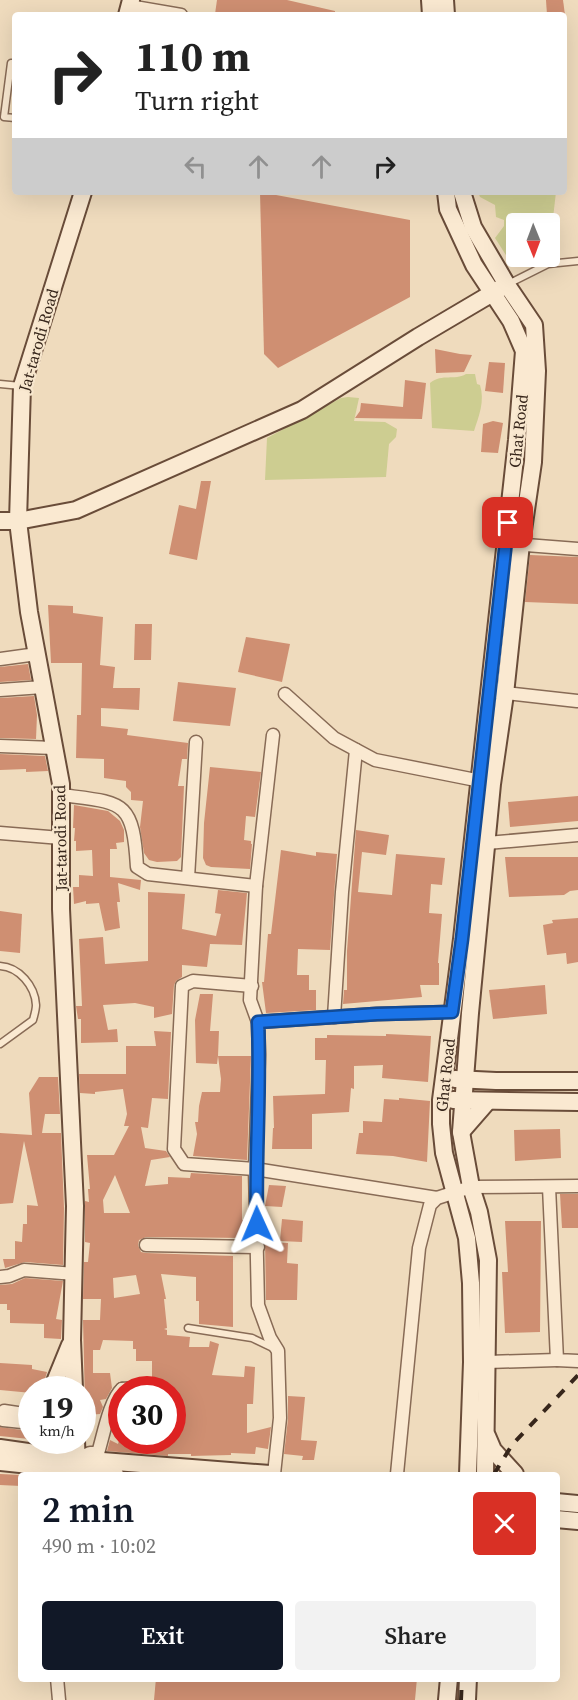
<!DOCTYPE html>
<html lang="en">
<head>
<meta charset="utf-8">
<style>
  :root { --surface:#fff; --page:#f2f2f2; --text:#222; --muted:#767676; --accent:#111827 }
  body { margin:0; font-family:"Source Serif 4",serif; background:var(--page); color:var(--text); height:100vh; display:flex; flex-direction:column; font-size:22px; white-space:nowrap }
  * { box-sizing:border-box; margin:0 }
  p { font-size:20px; color:var(--muted) }
  .icon { flex:none; width:33px; height:33px; fill:none; stroke:currentColor; stroke-width:2; stroke-linecap:round; stroke-linejoin:round }
  .map { position:relative; flex:1; overflow:hidden }
  .drawer { position:absolute; left:18px; top:1472px; width:542px; height:210px; display:flex; flex-direction:column; background:var(--surface); border-radius:6px; box-shadow:0 6px 24px #0002 }
  .drawer>* { flex:none }
  .guide { position:absolute; left:12px; top:12px; width:555px; height:183px; border-radius:6px; box-shadow:0 6px 24px #0002; background:#fff; color:var(--text); overflow:hidden }
  .needle { width:39px; rotate:179deg }
  .fabs { position:absolute; left:506px; top:213px; display:grid; gap:12px }
  .fabs a { display:grid; place-items:center; width:54px; height:54px; border-radius:6px; background:var(--surface); box-shadow:0 6px 24px #0002; font-size:30px }
  .speed { position:absolute; left:18px; top:1376px; display:flex; gap:12px; font-size:30px; font-weight:700; text-align:center }
  .speed>* { display:grid; place-content:center; width:78px; height:78px; border-radius:50%; background:var(--surface); box-shadow:0 6px 24px #0002; line-height:1 }
  .speed small { font-size:15px; font-weight:400 }
  .speed .limit { border:9px solid #d22; background:#fff; color:#111 }
  .pin { position:absolute; display:grid; place-items:center; width:51px; height:51px; color:#fff; margin:-26px; border-radius:12px; box-shadow:0 3px 9px #0006 }
  .me { position:absolute; width:66px; margin:-33px; rotate:359deg; stroke-linejoin:round; filter:drop-shadow(0 0 4px #0008) }
  .turn { display:flex; align-items:center; gap:21px; height:126px; padding:0 24px; font-size:27px }
  .turn .icon { width:78px; height:78px; stroke-width:2.5 }
  .turn b { display:block; font-size:42px; line-height:51px }
  .lanes { display:flex; align-items:center; height:57px; padding:0 24px; background:#0003; justify-content:center; gap:30px; direction:ltr }
  .lanes .off { opacity:.35 }
  .round { display:grid; place-items:center; flex:none; width:63px; height:63px; border-radius:6px; background:var(--page) }
  .overview { display:flex; align-items:center; justify-content:space-between; height:102px; padding:0 24px }
  h1 { font-size:36px; font-weight:600; line-height:45px; color:var(--accent) }
  .button { display:flex; gap:12px; margin-top:auto; padding:12px 24px }
  .button a { flex:1; height:69px; border-radius:6px; background:var(--accent); color:#fff; font-size:24px; font-weight:600; line-height:69px; text-align:center }
  .button a+a { background:var(--page); color:var(--text) }
  .map>svg:first-child { display:block }
  .green { fill:#cdcd91; fill-rule:evenodd }
  .building { fill:#cf8f72; fill-rule:evenodd }
  .lines { fill:none; stroke-linecap:round; stroke-linejoin:round }
  .lane-casing { stroke:#886b56; stroke-width:9 }
  .street-casing { stroke:#886b56; stroke-width:15 }
  .secondary-casing { stroke:#694c39; stroke-width:20 }
  .lane { stroke:#fae9d1; stroke-width:6 }
  .street { stroke:#fae9d1; stroke-width:12 }
  .secondary { stroke:#fae9d1; stroke-width:16 }
  .rail { stroke:#37261b; stroke-width:4; stroke-dasharray:10 10; stroke-linecap:butt }
  .route-casing { stroke:#114b97; stroke-width:15 }
  .route { stroke:#1a73e8; stroke-width:10 }
  .labels { text-anchor:middle; dominant-baseline:central; stroke-width:4.5; stroke-linejoin:round; paint-order:stroke }
  .street-label { font-size:16px; fill:#37261b; stroke:#f7e6cd }
</style>
</head>
<body>
<div class="map">
<svg width="578" height="1700" viewBox="0 0 578 1700">
  <rect width="100%" height="100%" fill="#efdbbd"/>
  <g class="green">
    <path d="M478 192H556L553 218 554 258 521 266 516 258 511 263 495 238 504 226V220L496 217 495 205 480 197ZM516 224H549V256H516Z"/>
    <path d="M466 374H475L477 384 480 385C485 401 479 416 474 431L432 428 430 383C443 373 454 381 466 374Z"/>
    <path d="M348 397 359 398 354 421 385 422 397 429 396 437 389 444 386 477 265 480 267 438 341 398Z"/>
  </g>
  <g class="building">
    <path d="M217 0H287L335 11V15H220L215 14Z"/>
    <path d="M546 0H563L565 15H547Z"/>
    <path d="M260 192 410 220V297L278 368 264 354Z"/>
    <path d="M435 349 460 354 472 355 464 372 436 373Z"/>
    <path d="M489 362 505 363 503 393 485 391Z"/>
    <path d="M405 380 426 383 422 419 355 418 360 411 361 403 403 407Z"/>
    <path d="M493 421 503 423 498 453 481 452 483 424Z"/>
    <path d="M201 481H211L197 560 169 554 179 505 196 509Z"/>
    <path d="M530 555 578 557V604L525 602Z"/>
    <path d="M48 605 73 606V613L103 617 100 665 115 667 113 688H140L139 710 101 708V726L128 729 127 735 188 743 187 759H182L178 786H184L181 857 177 861 157 862 149 860 144 853 140 827 143 801 131 800V792L126 787V781L104 778V759L76 758 77 715H81L82 663H51Z"/>
    <path d="M135 624H152L151 660H134Z"/>
    <path d="M246 637 290 644 282 682 238 672Z"/>
    <path d="M28 664 31 680 0 682V667Z"/>
    <path d="M178 682 236 688 230 726 173 721Z"/>
    <path d="M34 696 37 715 36 739 0 738V698Z"/>
    <path d="M0 754 45 756 48 771 26 772V769L0 770Z"/>
    <path d="M210 767 261 772 255 817 246 816 244 840 251 841V844H252L250 869 211 867 206 865 203 858 204 823Z"/>
    <path d="M578 796V821L510 827 508 802Z"/>
    <path d="M74 805 108 811 120 821 124 830V842L116 843 117 849H110V877L141 880 140 890 118 883 120 902H117L120 928 105 931 99 903 86 904V901L74 904 73 887H79V875L93 876 92 850 76 851V841H74L75 828H73Z"/>
    <path d="M356 830 389 835 386 855 362 852 358 892 392 895 396 854 445 858 442 885 431 884 429 913 442 914 438 963H439V985H420L422 997 343 1004 344 990H347V951Z"/>
    <path d="M281 850 316 856V852L337 854 330 950 298 949 297 975H309V990H316V1010L266 1013 262 982H264L268 934H271Z"/>
    <path d="M505 857H578V890L570 891 564 895 509 897Z"/>
    <path d="M218 890 247 893 242 945 210 944 207 967 182 965V977L176 981 174 985 172 1014 154 1018V1007L135 1003 103 1005 108 1030 117 1029 118 1042 81 1043V1019H78L76 1006H82L79 939 103 937 105 964 148 961V892L185 894 182 929 216 936 221 914 215 913Z"/>
    <path d="M0 911 22 914 20 953 0 951Z"/>
    <path d="M578 918V962L567 964 566 953 547 955 543 925 553 923 552 920Z"/>
    <path d="M545 985 547 1014 493 1019 489 990Z"/>
    <path d="M200 994H213L210 1031H219L218 1056H251L247 1160 193 1156 197 1134 195 1122H198L199 1106 202 1092H220L221 1079 218 1056 217 1064 196 1063 195 1020Z"/>
    <path d="M154 1031 171 1032 168 1099 152 1098 148 1128 141 1127 145 1148 166 1151 170 1157 151 1160 145 1186 168 1184V1177L190 1178 191 1173 242 1176V1220H246L247 1238 146 1237 139 1240 138 1245 141 1252 146 1253 233 1256V1327L199 1324V1301H196V1277L161 1274 166 1299H164L167 1328 164 1329 167 1330V1335L190 1337 189 1347H209L210 1341 219 1344 212 1375 244 1377 245 1366 255 1367 253 1404H247V1433L271 1427 268 1449 256 1447 255 1454 231 1453V1455L191 1456V1454H168V1456L107 1451 110 1440 118 1444 120 1437 122 1440H172L174 1389H152V1361H136V1349H133V1341L103 1340 100 1350H93V1373H110L112 1388 106 1399 100 1400 103 1407 100 1414 88 1415V1404H85L83 1320H100L101 1299H83L84 1262H88L90 1243 85 1242V1201L89 1202 88 1189H90L87 1155H114L129 1126H124L127 1114 123 1089 95 1092V1094L80 1093 79 1074H126V1046H156ZM115 1175 130 1213H104L103 1200ZM136 1275 140 1294 114 1298 113 1278Z"/>
    <path d="M386 1034 431 1036 428 1082 382 1078 383 1065 354 1066V1089L351 1088 349 1112 312 1114V1149H272L273 1128H274L273 1096 325 1094 326 1060H315V1038H327V1035L386 1036Z"/>
    <path d="M39 1077H58L60 1114H45L42 1133H61L64 1208 63 1265 25 1262 5 1268 3 1259H15V1241L22 1242 23 1224H27V1205L38 1206 24 1141 13 1203 0 1204V1133L32 1135 29 1093Z"/>
    <path d="M399 1098 430 1101 427 1162 393 1156 356 1154 359 1133H363V1121L382 1122 384 1099 399 1100Z"/>
    <path d="M560 1129 561 1158 515 1161 514 1130Z"/>
    <path d="M269 1185 286 1186 282 1207 265 1206Z"/>
    <path d="M560 1194H578V1228H562Z"/>
    <path d="M282 1219 303 1221 302 1242 280 1241Z"/>
    <path d="M505 1221H541L540 1332 505 1333 502 1272H508Z"/>
    <path d="M265 1242 288 1243 287 1263 298 1264 297 1300H266Z"/>
    <path d="M25 1278 63 1281 56 1319 62 1320 61 1339 44 1338V1324L10 1323V1310H7V1304H0V1285L12 1284Z"/>
    <path d="M0 1363 32 1365V1369L47 1372 42 1389H32V1393L0 1390Z"/>
    <path d="M288 1396 305 1397 301 1440 317 1441 314 1460H302L303 1456 284 1454 288 1419Z"/>
    <path d="M0 1427 29 1431V1439L0 1436Z"/>
    <path d="M0 1474 21 1475V1486L0 1485Z"/>
    <path d="M156 1678H417L415 1700H154Z"/>
  </g>
  <g class="lines">
    <defs>
      <g id="lane">
        <path d="M11 63 4 117 15 118"/>
        <path d="M508 284 548 264 578 261"/>
        <path d="M0 384 21 386"/>
        <path d="M0 966C19 967 35 986 36 1005 36 1010 34 1016 33 1020L0 1044"/>
        <path d="M188 1328 252 1338 275 1349"/>
      </g>
      <g id="street">
        <path d="M129 6 181 15"/>
        <path d="M513 544 578 549"/>
        <path d="M0 659 37 654"/>
        <path d="M0 690 43 687"/>
        <path d="M497 692 577 701"/>
        <path d="M285 694 334 738 375 760 486 782"/>
        <path d="M273 735 256 886 250 1000 258 1022 259 1055 255 1169 258 1305 270 1338 278 1351 280 1418 274 1474"/>
        <path d="M0 746 54 748"/>
        <path d="M61 795C123 803 133 799 137 867L148 874 256 886"/>
        <path d="M0 833 61 838"/>
        <path d="M487 843 578 835"/>
        <path d="M188 878 196 742"/>
        <path d="M252 986 193 981 182 986 174 1149 184 1164 255 1169 437 1198"/>
        <path d="M334 1017 342 892 356 750"/>
        <path d="M258 1022 377 1014 452 1012"/>
        <path d="M549 1187 557 1360 578 1361"/>
        <path d="M146 1245 258 1247"/>
        <path d="M0 1277 9 1276 24 1270 75 1274"/>
        <path d="M488 1362 557 1360"/>
        <path d="M122 1389 136 1388"/>
        <path d="M4 1411 24 1414"/>
        <path d="M3 1420 32 1423"/>
        <path d="M83 1456 90 1453H98C103 1437 110 1399 122 1389"/>
        <path d="M397 1474 419 1248 430 1205 437 1198 471 1187 578 1186"/>
        <path d="M57 1678 59 1700"/>
      </g>
      <g id="secondary">
        <path d="M430 0 431 15"/>
        <path d="M445 0 446 15"/>
        <path d="M127 15 131 0"/>
        <path d="M446 192 448 209 474 265 511 321 524 351 517 440 462 939 441 1100V1124L444 1153 467 1238 471 1283 472 1362 468 1474"/>
        <path d="M462 192 473 227 507 285 534 325 537 371 533 462 521 544 505 694 492 784 470 1013 461 1132 471 1187 479 1212 488 1260 485 1474"/>
        <path d="M0 521H18L76 510 302 410 418 337 501 288"/>
        <path d="M455 1079 496 1081H578"/>
        <path d="M453 1100 578 1102"/>
        <path d="M461 1132 488 1101"/>
        <path d="M52 1389 70 1345"/>
        <path d="M74 1389 72 1340 75 1206 61 909V784L29 612 18 521 22 386 83 192"/>
        <path d="M487 1436 493 1450 515 1474"/>
        <path d="M76 1440 77 1469"/>
        <path d="M0 1448 77 1459 270 1474"/>
        <path d="M0 1462 115 1474"/>
        <path d="M556 1502 578 1504"/>
        <path d="M556 1519 578 1521"/>
        <path d="M447 1700 449 1678"/>
        <path d="M467 1700 468 1678"/>
      </g>
    </defs>
    <use href="#lane" class="lane-casing"/>
    <use href="#street" class="street-casing"/>
    <use href="#secondary" class="secondary-casing"/>
    <use href="#lane" class="lane"/>
    <use href="#street" class="street"/>
    <use href="#secondary" class="secondary"/>
    <g class="rail">
      <path d="M494 1474 512 1445 578 1375"/>
      <path d="M461 1700 462 1678"/>
    </g>
  </g>
  <g class="lines">
    <defs>
      <path id="route" d="M257 1224C255 1157 261 1090 258 1022L377 1014 452 1012 462 939 508 523"/>
    </defs>
    <use href="#route" class="route-casing"/>
    <use href="#route" class="route"/>
  </g>
  <g class="labels">
    <g class="street-label">
      <text transform="translate(38 340) rotate(-74)">Jat-tarodi Road</text>
      <text transform="translate(518 431) rotate(-84)">Ghat Road</text>
      <text transform="translate(60 838) rotate(-91)">Jat-tarodi Road</text>
      <text transform="translate(445 1075) rotate(-84)">Ghat Road</text>
    </g>
  </g>
</svg>
<div class="fabs">
<a><svg class="needle" viewBox="-14 -14 28 28"><path d="M0-13l5 13h-10z" fill="#e53935"/><path d="M0 13l5-13h-10z" fill="#767676"/></svg></a>
</div>
<div class="speed"><div>19<small>km/h</small></div><div class="limit">30</div></div>
<div class="pin" style="left:508px;top:523px;background:#d93025"><svg class="icon" aria-label="arrive" viewBox="0 0 24 24"><path d="M6 21V4h12l-3 4 3 4H6"/></svg></div>
<svg class="me" style="left:257px;top:1224px" viewBox="-20 -20 40 40"><path d="M0-17L14 15 0 8-14 15z" fill="#1a73e8" stroke="#fff" stroke-width="4"/></svg>
<div class="guide">
<div class="turn"><svg class="icon" aria-label="right" viewBox="0 0 24 24"><path d="M7 20v-9h11M14 6l5 5-5 5"/></svg><div><b>110 m</b>Turn right</div></div>
<div class="lanes"><svg class="icon off" aria-label="left" viewBox="0 0 24 24"><path d="M17 20v-9H6M10 6l-5 5 5 5"/></svg><svg class="icon off" aria-label="ahead" viewBox="0 0 24 24"><path d="M12 20V5M6 11l6-6 6 6"/></svg><svg class="icon off" aria-label="ahead" viewBox="0 0 24 24"><path d="M12 20V5M6 11l6-6 6 6"/></svg><svg class="icon" aria-label="right" viewBox="0 0 24 24"><path d="M7 20v-9h11M14 6l5 5-5 5"/></svg></div>
</div>
<section class="drawer">
<div class="overview"><div><h1>2 min</h1><p>490 m · 10:02</p></div><a class="round" style="background:#d93025;color:#fff"><svg class="icon" aria-label="close" viewBox="0 0 24 24"><path d="M6 6l12 12M18 6L6 18"/></svg></a></div>
<div class="button"><a>Exit</a><a>Share</a></div>
</section>
</div>
</body>
</html>
